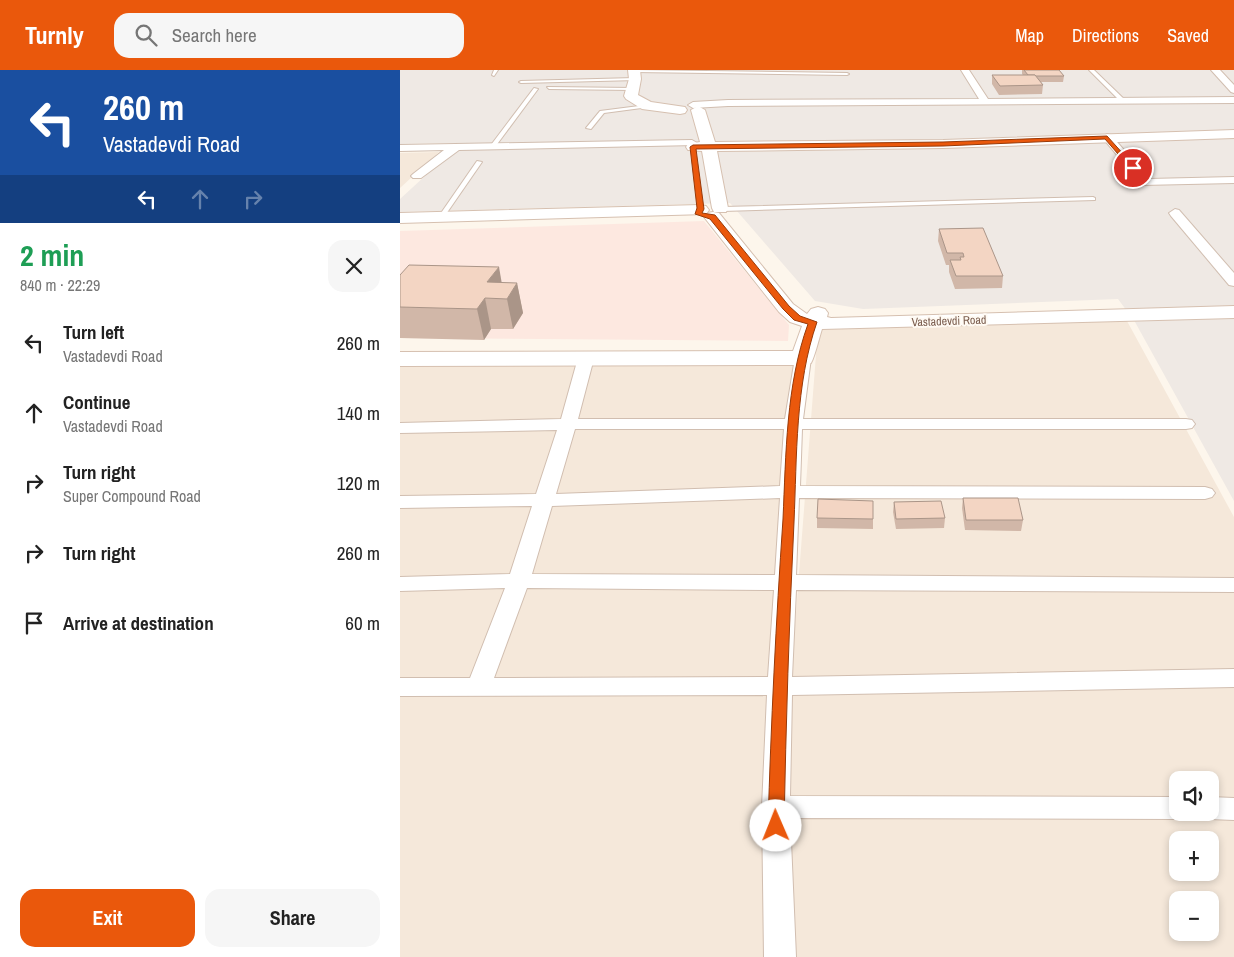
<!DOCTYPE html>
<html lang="en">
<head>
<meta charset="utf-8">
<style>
  :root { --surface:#fff; --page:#f6f6f6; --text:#222; --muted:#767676; --accent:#ea580c }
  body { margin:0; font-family:"Archivo Narrow",sans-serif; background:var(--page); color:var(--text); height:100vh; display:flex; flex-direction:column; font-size:19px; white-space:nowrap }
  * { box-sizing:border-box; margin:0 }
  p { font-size:16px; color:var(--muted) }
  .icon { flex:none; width:28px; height:28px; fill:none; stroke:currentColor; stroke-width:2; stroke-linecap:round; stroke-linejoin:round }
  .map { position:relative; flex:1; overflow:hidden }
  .sheet { display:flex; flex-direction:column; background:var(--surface); width:400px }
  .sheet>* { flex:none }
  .guide { background:#1a4fa0; color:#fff; overflow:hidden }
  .fabs { position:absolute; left:769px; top:701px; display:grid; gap:10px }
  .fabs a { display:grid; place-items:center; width:50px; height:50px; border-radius:10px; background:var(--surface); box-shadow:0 2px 8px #0003; font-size:25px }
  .pin { position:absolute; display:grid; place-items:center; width:42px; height:42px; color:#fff; margin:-21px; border:2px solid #fff; border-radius:50%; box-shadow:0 1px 5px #0007 }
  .me { position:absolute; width:55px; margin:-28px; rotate:359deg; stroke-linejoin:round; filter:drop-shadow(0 0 4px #0008) }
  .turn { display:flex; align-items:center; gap:18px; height:105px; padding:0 20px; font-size:22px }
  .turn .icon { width:65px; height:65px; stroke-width:2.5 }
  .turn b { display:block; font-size:35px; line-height:42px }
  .lanes { display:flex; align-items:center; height:48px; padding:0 20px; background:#0003; justify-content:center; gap:25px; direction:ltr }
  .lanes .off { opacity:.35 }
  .round { display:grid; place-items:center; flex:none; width:52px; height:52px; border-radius:15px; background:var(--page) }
  .headline { display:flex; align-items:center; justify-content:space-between; height:85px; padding:0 20px }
  h1 { font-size:30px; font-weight:700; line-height:38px; color:#1e9e55 }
  .button { display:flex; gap:10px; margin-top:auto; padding:10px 20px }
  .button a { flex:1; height:58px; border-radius:15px; background:var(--accent); color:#fff; font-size:20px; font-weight:700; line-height:58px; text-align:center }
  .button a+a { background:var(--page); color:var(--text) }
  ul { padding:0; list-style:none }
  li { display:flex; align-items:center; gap:15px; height:70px; padding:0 20px }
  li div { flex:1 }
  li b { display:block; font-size:19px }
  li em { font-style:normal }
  header { display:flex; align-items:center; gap:30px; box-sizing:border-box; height:70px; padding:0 25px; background:var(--accent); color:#fff }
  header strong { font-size:24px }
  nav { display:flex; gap:28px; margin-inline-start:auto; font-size:18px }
  .search { width:350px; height:45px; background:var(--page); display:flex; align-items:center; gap:12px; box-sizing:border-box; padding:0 18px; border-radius:15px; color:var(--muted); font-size:19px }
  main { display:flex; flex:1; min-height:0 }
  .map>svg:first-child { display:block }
  .residential { fill:#f5e8da; fill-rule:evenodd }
  .commercial { fill:#fde8e0 }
  .industrial { fill:#efe9e4 }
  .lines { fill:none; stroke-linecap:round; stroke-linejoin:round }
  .lane-casing { stroke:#d1beb0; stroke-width:2 }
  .street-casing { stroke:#d1beb0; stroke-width:2 }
  .secondary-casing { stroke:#d6c0b0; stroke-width:2 }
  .lane { fill:#fff; fill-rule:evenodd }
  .street { fill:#fff; fill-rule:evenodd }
  .secondary { fill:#fff; fill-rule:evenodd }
  .wall { fill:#d1b7a8 }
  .shaded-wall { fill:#aa9588 }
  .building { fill:#f3d5c3; stroke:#aa9588 }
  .route { fill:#ea580c; stroke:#983908 }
  .labels { text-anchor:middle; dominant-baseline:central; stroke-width:4; stroke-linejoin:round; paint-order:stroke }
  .far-street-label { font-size:12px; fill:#7a5c4d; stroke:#fffaf3 }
</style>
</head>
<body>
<header>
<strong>Turnly</strong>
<div class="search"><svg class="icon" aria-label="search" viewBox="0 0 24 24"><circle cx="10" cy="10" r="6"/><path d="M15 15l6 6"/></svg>Search here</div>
<nav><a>Map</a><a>Directions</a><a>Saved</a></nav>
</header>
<main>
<section class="sheet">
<div class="guide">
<div class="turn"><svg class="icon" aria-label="left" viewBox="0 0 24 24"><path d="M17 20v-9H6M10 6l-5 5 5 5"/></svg><div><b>260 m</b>Vastadevdi Road</div></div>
<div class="lanes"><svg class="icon" aria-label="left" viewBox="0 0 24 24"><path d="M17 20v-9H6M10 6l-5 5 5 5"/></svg><svg class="icon off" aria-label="ahead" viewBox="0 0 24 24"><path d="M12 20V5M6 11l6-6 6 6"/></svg><svg class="icon off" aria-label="right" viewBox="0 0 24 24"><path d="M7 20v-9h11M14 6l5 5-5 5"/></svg></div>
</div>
<div class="headline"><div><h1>2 min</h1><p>840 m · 22:29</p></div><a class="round"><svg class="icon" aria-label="close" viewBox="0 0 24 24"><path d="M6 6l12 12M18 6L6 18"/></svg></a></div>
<ul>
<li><svg class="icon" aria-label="left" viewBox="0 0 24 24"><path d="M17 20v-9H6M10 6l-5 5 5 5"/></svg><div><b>Turn left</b><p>Vastadevdi Road</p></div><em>260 m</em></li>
<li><svg class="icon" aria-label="ahead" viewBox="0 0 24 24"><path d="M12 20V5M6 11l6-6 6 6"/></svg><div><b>Continue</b><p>Vastadevdi Road</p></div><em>140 m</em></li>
<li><svg class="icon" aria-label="right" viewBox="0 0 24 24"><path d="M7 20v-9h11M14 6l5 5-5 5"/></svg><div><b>Turn right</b><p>Super Compound Road</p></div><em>120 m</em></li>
<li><svg class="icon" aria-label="right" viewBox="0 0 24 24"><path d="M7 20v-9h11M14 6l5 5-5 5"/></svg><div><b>Turn right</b></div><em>260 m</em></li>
<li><svg class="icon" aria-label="arrive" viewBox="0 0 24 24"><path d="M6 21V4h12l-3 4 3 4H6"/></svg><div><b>Arrive at destination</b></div><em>60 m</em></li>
</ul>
<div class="button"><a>Exit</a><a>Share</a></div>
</section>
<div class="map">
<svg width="834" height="887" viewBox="0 0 834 887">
  <rect width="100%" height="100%" fill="#fdf6ec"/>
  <g class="residential">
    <path d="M39 82 0 118V83Z"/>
    <path d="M727 251 834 447V887H394L388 646 418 259ZM778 710H810V742H778ZM778 770H810V802H778ZM778 830H810V862H778Z"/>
    <path d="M394 292 364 887H0V295Z"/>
  </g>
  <path class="commercial" d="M304 151 389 255 388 271 0 268V161Z"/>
  <path class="industrial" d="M0 0H834V431L735 252 718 229 463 239 415 231 330 133 0 142V129L61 73 0 74Z"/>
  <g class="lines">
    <defs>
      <g id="lane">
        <path d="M94 0H98L94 6 92 5Z"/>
        <path d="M232 0 447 3 449 4 447 5 234 2Z"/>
        <path d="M689 0H694L725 30V32H721Z"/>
        <path d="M235 8 237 10 121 13 119 12 121 11Z"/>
        <path d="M147 17 233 18 235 19 233 20 149 19Z"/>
        <path d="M134 18 138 19 95 77H91V75Z"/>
        <path d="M247 35 249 37 204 43 191 59 186 58 200 41Z"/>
        <path d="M77 91 82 92 44 147H40L39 146Z"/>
        <path d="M693 127 695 128V130L323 141 320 139 323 137Z"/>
      </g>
      <g id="street">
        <path d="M561 0H569L588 29 834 27V33L328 36 293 38 288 35 293 32 328 30 579 29Z"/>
        <path d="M811 0H820L834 15V23L831 22Z"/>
        <path d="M707 64 711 65 749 109 834 107V113L742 115 702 67Z"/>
        <path d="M292 70 297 73 296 75 59 80 21 108H13L11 106 13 104 44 80 0 81V75Z"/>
        <path d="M775 139 779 140 834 203V216L829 215 771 146 769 143Z"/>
        <path d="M186 283 192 285 194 288 178 349H385L395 288 397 285H409L411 288 403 349H786L792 350 795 354 792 358 786 359H402L400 416 805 417 812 419 815 423 812 427 805 429 399 428 396 505 834 508V522L396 520 392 607 834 599V617L392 625 390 726 778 727V742H789L788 746 778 749 390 748 396 887H364L362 737 367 625 0 626V608H70L105 518 0 521V507L110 504 132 436 0 438V426L136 424 157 360 0 363V353L161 349 178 288 180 285ZM175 359H384L380 416 156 424ZM380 428 375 505 132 504 152 436ZM127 518 374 520 368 607 94 608Z"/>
        <path d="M810 727 834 728V750L810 749 800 746 799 742H810Z"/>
      </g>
      <g id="secondary">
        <path d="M228 0H240L241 9 238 25 251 32 285 37 287 40 285 43 280 44 242 39 226 29 224 26 229 9Z"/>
        <path d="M298 36 305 40 315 72 543 70 834 60V68L543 78 317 81 328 138 326 142H314L312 138 302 81 288 80 286 77 288 74 300 72 291 40Z"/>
        <path d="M300 135 306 136 309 140 306 144 0 153V143Z"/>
        <path d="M313 142 319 143 393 234 407 244 411 239 418 237 425 239 428 243 427 247 431 248 834 236V248L422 259C419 268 415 286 411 293L403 295 0 296V282L393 281 402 256 390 252 379 242 304 147 307 143Z"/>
      </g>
    </defs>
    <use href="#lane" class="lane-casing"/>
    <use href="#street" class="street-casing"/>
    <use href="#secondary" class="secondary-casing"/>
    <use href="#lane" class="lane"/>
    <use href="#street" class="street"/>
    <use href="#secondary" class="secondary"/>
  </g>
  <g class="wall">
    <path d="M622 0H659L664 6 663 12H641L643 15 642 24 599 25 592 14V5H623L622 4Z"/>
    <path d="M539 159 603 206 602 218 555 219 549 202V195H546L538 171Z"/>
    <path d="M0 205 102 213H117L123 243 113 259H91L84 270 0 268Z"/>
    <path d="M563 428 623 450 621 461 565 460 562 438Z"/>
    <path d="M494 432 545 448 544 458 496 459 493 442Z"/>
    <path d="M417 448 473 449V459L417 458Z"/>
  </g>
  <g class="shaded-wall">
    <path d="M99 197 104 226 87 212Z"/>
    <path d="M117 213 123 243 113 259 107 229Z"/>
    <path d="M85 228 91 259 84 270 77 239Z"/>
  </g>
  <g class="building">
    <path d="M624 0H659L664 6H636L635 5H628Z"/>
    <path d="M592 5H635L643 15 600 16Z"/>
    <path d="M583 158 603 206H556L550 190H561L560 187H564L563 183H547L539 159Z"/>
    <path d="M9 195 99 197 87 212 117 213 107 229 85 228 77 239 0 237V205Z"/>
    <path d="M563 428H618L623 450H566Z"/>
    <path d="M418 429 473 431V449L417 448Z"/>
    <path d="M541 431 545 448 496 449 494 432Z"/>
  </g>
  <path class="route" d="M707 66 735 97V99H731L705 69 543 76 296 79 304 139 302 143 315 145 389 236 400 246 417 252C395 315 397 386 394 452 389 553 386 654 384 756L382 760 376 762 371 760 368 756C371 653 376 551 383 449 386 384 386 315 408 254L394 250 383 239 310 149 295 144 297 138 290 77 293 75 543 72Z"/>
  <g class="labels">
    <g class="far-street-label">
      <text transform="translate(549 251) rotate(-2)">Vastadevdi Road</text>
    </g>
  </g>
</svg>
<div class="fabs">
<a><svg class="icon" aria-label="sound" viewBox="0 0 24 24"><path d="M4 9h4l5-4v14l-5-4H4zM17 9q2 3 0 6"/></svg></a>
<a>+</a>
<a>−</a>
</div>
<div class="pin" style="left:733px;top:98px;background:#d93025"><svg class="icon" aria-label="arrive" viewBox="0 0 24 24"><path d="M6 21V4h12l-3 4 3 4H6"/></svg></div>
<svg class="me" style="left:376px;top:756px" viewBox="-20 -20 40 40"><circle r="19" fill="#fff"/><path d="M0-13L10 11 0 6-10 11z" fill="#ea580c"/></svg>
</div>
</main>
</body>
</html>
